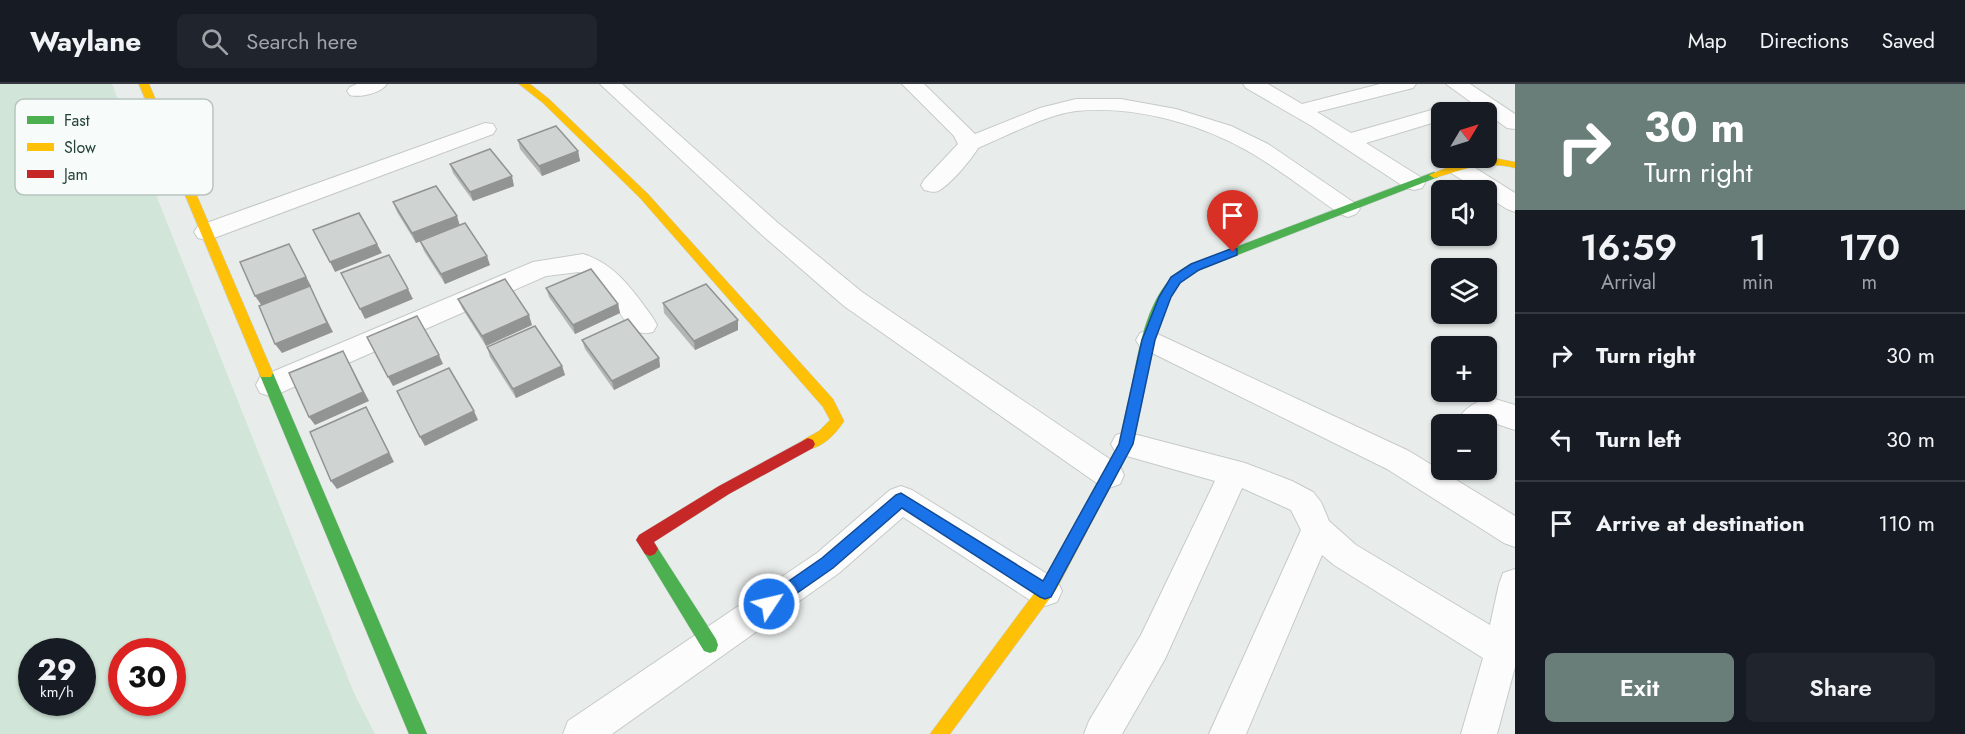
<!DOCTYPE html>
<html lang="en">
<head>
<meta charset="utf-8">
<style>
  :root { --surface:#171b24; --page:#20242c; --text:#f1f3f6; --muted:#9ea1a6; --line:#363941; --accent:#697e78 }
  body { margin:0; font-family:Jost,sans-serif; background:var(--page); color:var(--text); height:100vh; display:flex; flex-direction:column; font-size:22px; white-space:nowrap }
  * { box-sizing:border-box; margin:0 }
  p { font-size:20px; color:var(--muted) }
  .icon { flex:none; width:33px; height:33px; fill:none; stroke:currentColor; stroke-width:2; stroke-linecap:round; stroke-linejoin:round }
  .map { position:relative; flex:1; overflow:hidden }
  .details { display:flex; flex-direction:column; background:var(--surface); width:450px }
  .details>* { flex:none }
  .hud { background:#697e78; color:#fff; overflow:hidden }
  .needle { width:39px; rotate:52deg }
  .controls { position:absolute; left:1431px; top:18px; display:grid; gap:12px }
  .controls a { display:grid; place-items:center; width:66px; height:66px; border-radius:9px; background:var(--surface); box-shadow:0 2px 4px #0004; font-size:30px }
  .speed { position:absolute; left:18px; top:554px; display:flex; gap:12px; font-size:30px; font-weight:700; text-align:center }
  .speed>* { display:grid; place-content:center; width:78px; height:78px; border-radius:50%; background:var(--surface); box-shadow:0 2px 4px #0004; line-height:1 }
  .speed small { font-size:15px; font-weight:400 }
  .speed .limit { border:9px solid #d22; background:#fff; color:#111 }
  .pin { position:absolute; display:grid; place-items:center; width:51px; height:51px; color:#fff; margin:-62px -26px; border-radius:50% 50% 50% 0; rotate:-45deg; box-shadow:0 0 6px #0007 }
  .pin .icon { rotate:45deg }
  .me { position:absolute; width:66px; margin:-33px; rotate:55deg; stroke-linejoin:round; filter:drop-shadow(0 0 4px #0008) }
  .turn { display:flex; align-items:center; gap:21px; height:126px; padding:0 30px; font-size:27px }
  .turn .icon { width:78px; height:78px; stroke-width:2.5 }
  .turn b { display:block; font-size:42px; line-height:51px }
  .eta { display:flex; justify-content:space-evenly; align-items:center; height:102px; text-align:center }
  .eta b { font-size:36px; font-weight:600; line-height:42px }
  .cta { display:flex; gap:12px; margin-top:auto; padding:12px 30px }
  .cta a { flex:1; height:69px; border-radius:9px; background:var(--accent); color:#fff; font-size:24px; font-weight:600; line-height:69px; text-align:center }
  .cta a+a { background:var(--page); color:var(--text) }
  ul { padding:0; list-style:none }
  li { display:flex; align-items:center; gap:18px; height:84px; padding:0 30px; border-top:2px solid var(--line) }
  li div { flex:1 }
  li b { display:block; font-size:22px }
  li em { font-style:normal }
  header { display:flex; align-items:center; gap:36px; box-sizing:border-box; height:84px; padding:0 30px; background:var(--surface); border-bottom:2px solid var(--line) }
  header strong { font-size:28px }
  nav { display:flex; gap:33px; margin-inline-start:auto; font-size:21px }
  .search { width:420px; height:54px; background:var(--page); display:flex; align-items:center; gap:15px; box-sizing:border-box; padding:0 21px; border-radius:9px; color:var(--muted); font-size:22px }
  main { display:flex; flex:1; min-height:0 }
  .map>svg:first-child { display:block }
  .green { fill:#d1e6d8; fill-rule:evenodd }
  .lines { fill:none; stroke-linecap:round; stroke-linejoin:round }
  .street-casing { stroke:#c5cac8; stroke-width:2 }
  .fast-casing { stroke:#c3cbc8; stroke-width:1 }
  .slow-casing { stroke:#c3cbc8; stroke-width:1 }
  .jam-casing { stroke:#c3cbc8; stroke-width:1 }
  .street { fill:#fcfcfc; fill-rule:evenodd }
  .fast { fill:#4caf50; fill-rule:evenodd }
  .slow { fill:#ffc107; fill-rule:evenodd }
  .jam { fill:#c62828; fill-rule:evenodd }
  .wall { fill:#b2b6b5 }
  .shaded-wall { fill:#919493 }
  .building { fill:#cfd4d2; stroke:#919493; stroke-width:1.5 }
  .route { fill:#1a73e8; stroke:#114b97; stroke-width:1.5 }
  .key { fill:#f7fbf9; stroke:#b8c4c0; stroke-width:1.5 }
  .key-label { font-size:16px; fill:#24423a }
</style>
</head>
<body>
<header>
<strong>Waylane</strong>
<div class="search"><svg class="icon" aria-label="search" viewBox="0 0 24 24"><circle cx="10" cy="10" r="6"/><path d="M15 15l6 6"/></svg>Search here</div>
<nav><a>Map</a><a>Directions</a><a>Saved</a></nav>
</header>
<main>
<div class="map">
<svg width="1515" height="650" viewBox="0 0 1515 650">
  <rect width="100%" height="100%" fill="#e8edeb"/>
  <path class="green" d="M0 0H112L354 609 375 650H0ZM32 567H82V618H32ZM122 567H172V618H122Z"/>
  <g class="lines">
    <defs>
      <g id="street">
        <path d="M357 0H387C381 9 360 14 350 11L347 7 350 3Z"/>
        <path d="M600 0H622L778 139 862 208 1120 382 1124 391 1120 400 1109 404 1098 400 844 222 762 151Z"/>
        <path d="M902 0H924L975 50 1040 24 1076 15H1121L1176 25 1231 42 1268 60 1356 120 1360 125 1356 130 1348 133 1340 130C1311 110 1283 88 1253 70 1203 40 1135 21 1076 27 1045 31 1007 52 978 64 972 75 949 102 938 107 933 109 929 107 924 106L921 101 924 96 958 60 954 52Z"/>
        <path d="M1243 0H1268L1302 20 1380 0H1416L1413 4 1317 28 1351 49 1442 23 1449 25 1452 28H1442V36L1366 59 1422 94 1425 99 1422 104 1414 106 1406 104 1310 41 1246 4Z"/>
        <path d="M1446 0H1470L1515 30V45L1507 44Z"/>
        <path d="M485 39 493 40 496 45 493 50 214 154 206 156 198 154 194 148 198 142Z"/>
        <path d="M1456 75 1464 77 1515 109V128L1507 125 1486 112V106H1478L1448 87 1445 82 1448 77Z"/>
        <path d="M583 170C616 180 634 208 653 234L657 241 653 248C626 256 619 220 603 204 597 198 586 193 579 188L546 192 280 309 270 312 260 309 256 301 260 293 533 178Z"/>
        <path d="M1149 246 1409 367 1515 432V463L1504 459 1387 385 1140 263 1136 256 1140 249Z"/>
        <path d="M1495 315 1515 321V346L1491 338 1486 341 1456 340C1462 325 1478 314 1495 315Z"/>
        <path d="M1126 348 1245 379 1292 397 1313 408 1321 418 1329 437 1356 461 1490 541 1499 500 1503 489 1515 485V583L1497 650H1461L1483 574 1334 481 1322 471 1246 650H1209L1301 446 1291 426 1242 404 1165 575 1122 650H1084L1089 637 1141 551 1215 397 1116 369 1111 360 1116 351Z"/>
        <path d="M901 402 912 406 1057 496 1062 507 1057 518 1045 522 1033 518 903 433 839 489 612 650H563L568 637 817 469 890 406Z"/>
      </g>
      <g id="fast">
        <path d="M1434 88 1439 91 1438 93 1199 186C1193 190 1185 194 1180 199 1154 227 1149 287 1141 323L1139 327H1129L1127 323C1137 281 1141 227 1171 194 1177 188 1184 184 1191 180Z"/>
        <path d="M266 284 273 289 427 650H409L259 289Z"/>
        <path d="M650 458 655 460 716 555 718 561 716 567 710 569 704 567 645 470 642 465 645 460Z"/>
      </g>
      <g id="slow">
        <path d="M139 0H149L273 289 271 293H261L259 289Z"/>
        <path d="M519 0H530L549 15 648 110 833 315 844 337C837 349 818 369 803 364L801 360 803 356 819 347 830 336 823 323 640 114 543 19Z"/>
        <path d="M1494 74 1515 78V84C1484 76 1463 86 1434 94L1429 91 1461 78Z"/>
        <path d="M1134 318 1139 319 1141 323 1133 360 1056 506 950 650H930L1044 496 1119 359 1127 323 1129 319Z"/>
      </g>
      <path id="jam" d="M808 354 813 356 815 360 813 364 729 410 654 458 658 465 655 470 650 472 645 470 636 456 639 451 719 402Z"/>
    </defs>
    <use href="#street" class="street-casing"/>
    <use href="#fast" class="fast-casing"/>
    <use href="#slow" class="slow-casing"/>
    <use href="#jam" class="jam-casing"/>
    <use href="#street" class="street"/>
    <use href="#fast" class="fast"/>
    <use href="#slow" class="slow"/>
    <use href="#jam" class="jam"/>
  </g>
  <g class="wall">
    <path d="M518 56 578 67 580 77 542 92 520 65Z"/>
    <path d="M450 80 514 102 473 117 453 89Z"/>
    <path d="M393 118 460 141 490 181 445 200 424 167 420 157 416 159 397 128Z"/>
    <path d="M546 204 618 220 620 229 575 250 549 213Z"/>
    <path d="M458 215 532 241 486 262 462 224Z"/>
    <path d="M663 219 738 236V246L695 266 664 229Z"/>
    <path d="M582 256 659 274 660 283 614 306 585 265Z"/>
    <path d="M487 263 562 282 565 291 516 314 490 273Z"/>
  </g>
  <g class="shaded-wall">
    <path d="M578 67 580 77 542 92 539 82Z"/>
    <path d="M512 92 514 102 473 117 470 108Z"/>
    <path d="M457 132 460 142 416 159 412 149Z"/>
    <path d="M289 160 311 202 310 203 333 248 282 269 275 260 262 222 255 212Z"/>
    <path d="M377 160 382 169 335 188 330 178Z"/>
    <path d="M487 172 490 181 445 200 441 190Z"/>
    <path d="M408 205 413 215 365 235 360 225Z"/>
    <path d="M618 220 620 229 575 250 573 241Z"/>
    <path d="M529 231 532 241 486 262 482 252Z"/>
    <path d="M738 236V246L695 266 694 257Z"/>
    <path d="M343 267 369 317 315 341 309 333Z"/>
    <path d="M439 271 443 280 393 302 388 293Z"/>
    <path d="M659 274 660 283 614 306 612 297Z"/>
    <path d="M562 282 565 291 516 314 513 305Z"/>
    <path d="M366 323 371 332 394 378 337 405 331 397Z"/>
    <path d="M474 327 478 336 425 362 420 353Z"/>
  </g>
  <g class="building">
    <path d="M556 42 578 67 539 82 518 56Z"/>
    <path d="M490 65 512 92 470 108 450 80Z"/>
    <path d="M436 102 457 132 412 149 393 118Z"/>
    <path d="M359 129 377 160 330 178 313 146Z"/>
    <path d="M465 139 487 172 441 190 420 157Z"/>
    <path d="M289 160 306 193 255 212 240 178Z"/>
    <path d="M389 171 408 205 360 225 341 189Z"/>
    <path d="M591 185 618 220 573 241 546 204Z"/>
    <path d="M505 195 529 231 482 252 458 215Z"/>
    <path d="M706 200 738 236 694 257 663 219Z"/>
    <path d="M310 202 327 239 275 260 259 222Z"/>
    <path d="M417 232 439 271 388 293 367 253Z"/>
    <path d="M628 235 659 274 612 297 582 256Z"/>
    <path d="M535 242 562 282 513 305 487 263Z"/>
    <path d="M343 267 363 308 309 333 289 289Z"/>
    <path d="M449 284 474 327 420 353 397 307Z"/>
    <path d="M366 323 389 369 331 397 310 348Z"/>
  </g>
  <path class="route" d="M1233 164 1237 165V171L1199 186 1180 199 1171 213 1155 256 1133 360 1051 513 1045 515 1040 513 902 424 833 484 774 525 769 527 763 525 761 520 763 515 822 474 896 411 901 409 1043 497 1119 360 1142 256 1159 213 1171 193 1191 180Z"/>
  <rect x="15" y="15" width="198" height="96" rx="9" class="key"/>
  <rect x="27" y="32" width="27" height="8" fill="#4caf50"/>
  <rect x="27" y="59" width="27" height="8" fill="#ffc107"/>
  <rect x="27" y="86" width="27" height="8" fill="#c62828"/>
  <g class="key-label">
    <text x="64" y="42">Fast</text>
    <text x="64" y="69">Slow</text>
    <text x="64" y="96">Jam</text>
  </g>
</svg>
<div class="controls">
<a><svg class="needle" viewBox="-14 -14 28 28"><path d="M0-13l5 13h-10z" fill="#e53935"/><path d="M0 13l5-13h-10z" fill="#9ea1a6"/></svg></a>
<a><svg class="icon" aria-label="sound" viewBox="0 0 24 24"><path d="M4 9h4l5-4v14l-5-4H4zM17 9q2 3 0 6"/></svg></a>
<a><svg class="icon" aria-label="layers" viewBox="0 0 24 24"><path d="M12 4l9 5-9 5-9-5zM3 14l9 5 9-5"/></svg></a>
<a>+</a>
<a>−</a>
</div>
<div class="speed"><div>29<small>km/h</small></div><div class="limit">30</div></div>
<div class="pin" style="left:1233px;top:168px;background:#d93025"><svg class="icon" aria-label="arrive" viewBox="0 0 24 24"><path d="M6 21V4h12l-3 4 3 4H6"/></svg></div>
<svg class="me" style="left:769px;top:520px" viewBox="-20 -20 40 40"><circle r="17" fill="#1a73e8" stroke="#fff" stroke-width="3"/><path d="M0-11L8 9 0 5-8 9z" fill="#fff"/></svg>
</div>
<section class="details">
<div class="hud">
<div class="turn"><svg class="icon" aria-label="right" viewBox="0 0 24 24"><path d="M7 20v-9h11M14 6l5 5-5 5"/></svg><div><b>30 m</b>Turn right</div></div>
</div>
<div class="eta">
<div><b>16:59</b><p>Arrival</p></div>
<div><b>1</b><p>min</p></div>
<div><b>170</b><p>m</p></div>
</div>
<ul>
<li><svg class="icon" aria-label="right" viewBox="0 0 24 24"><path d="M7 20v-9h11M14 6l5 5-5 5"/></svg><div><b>Turn right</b></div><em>30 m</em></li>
<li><svg class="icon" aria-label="left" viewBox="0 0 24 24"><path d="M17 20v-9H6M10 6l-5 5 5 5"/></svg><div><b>Turn left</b></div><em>30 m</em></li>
<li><svg class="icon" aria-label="arrive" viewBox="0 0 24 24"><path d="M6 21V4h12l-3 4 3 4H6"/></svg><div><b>Arrive at destination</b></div><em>110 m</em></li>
</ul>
<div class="cta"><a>Exit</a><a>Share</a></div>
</section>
</main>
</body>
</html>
